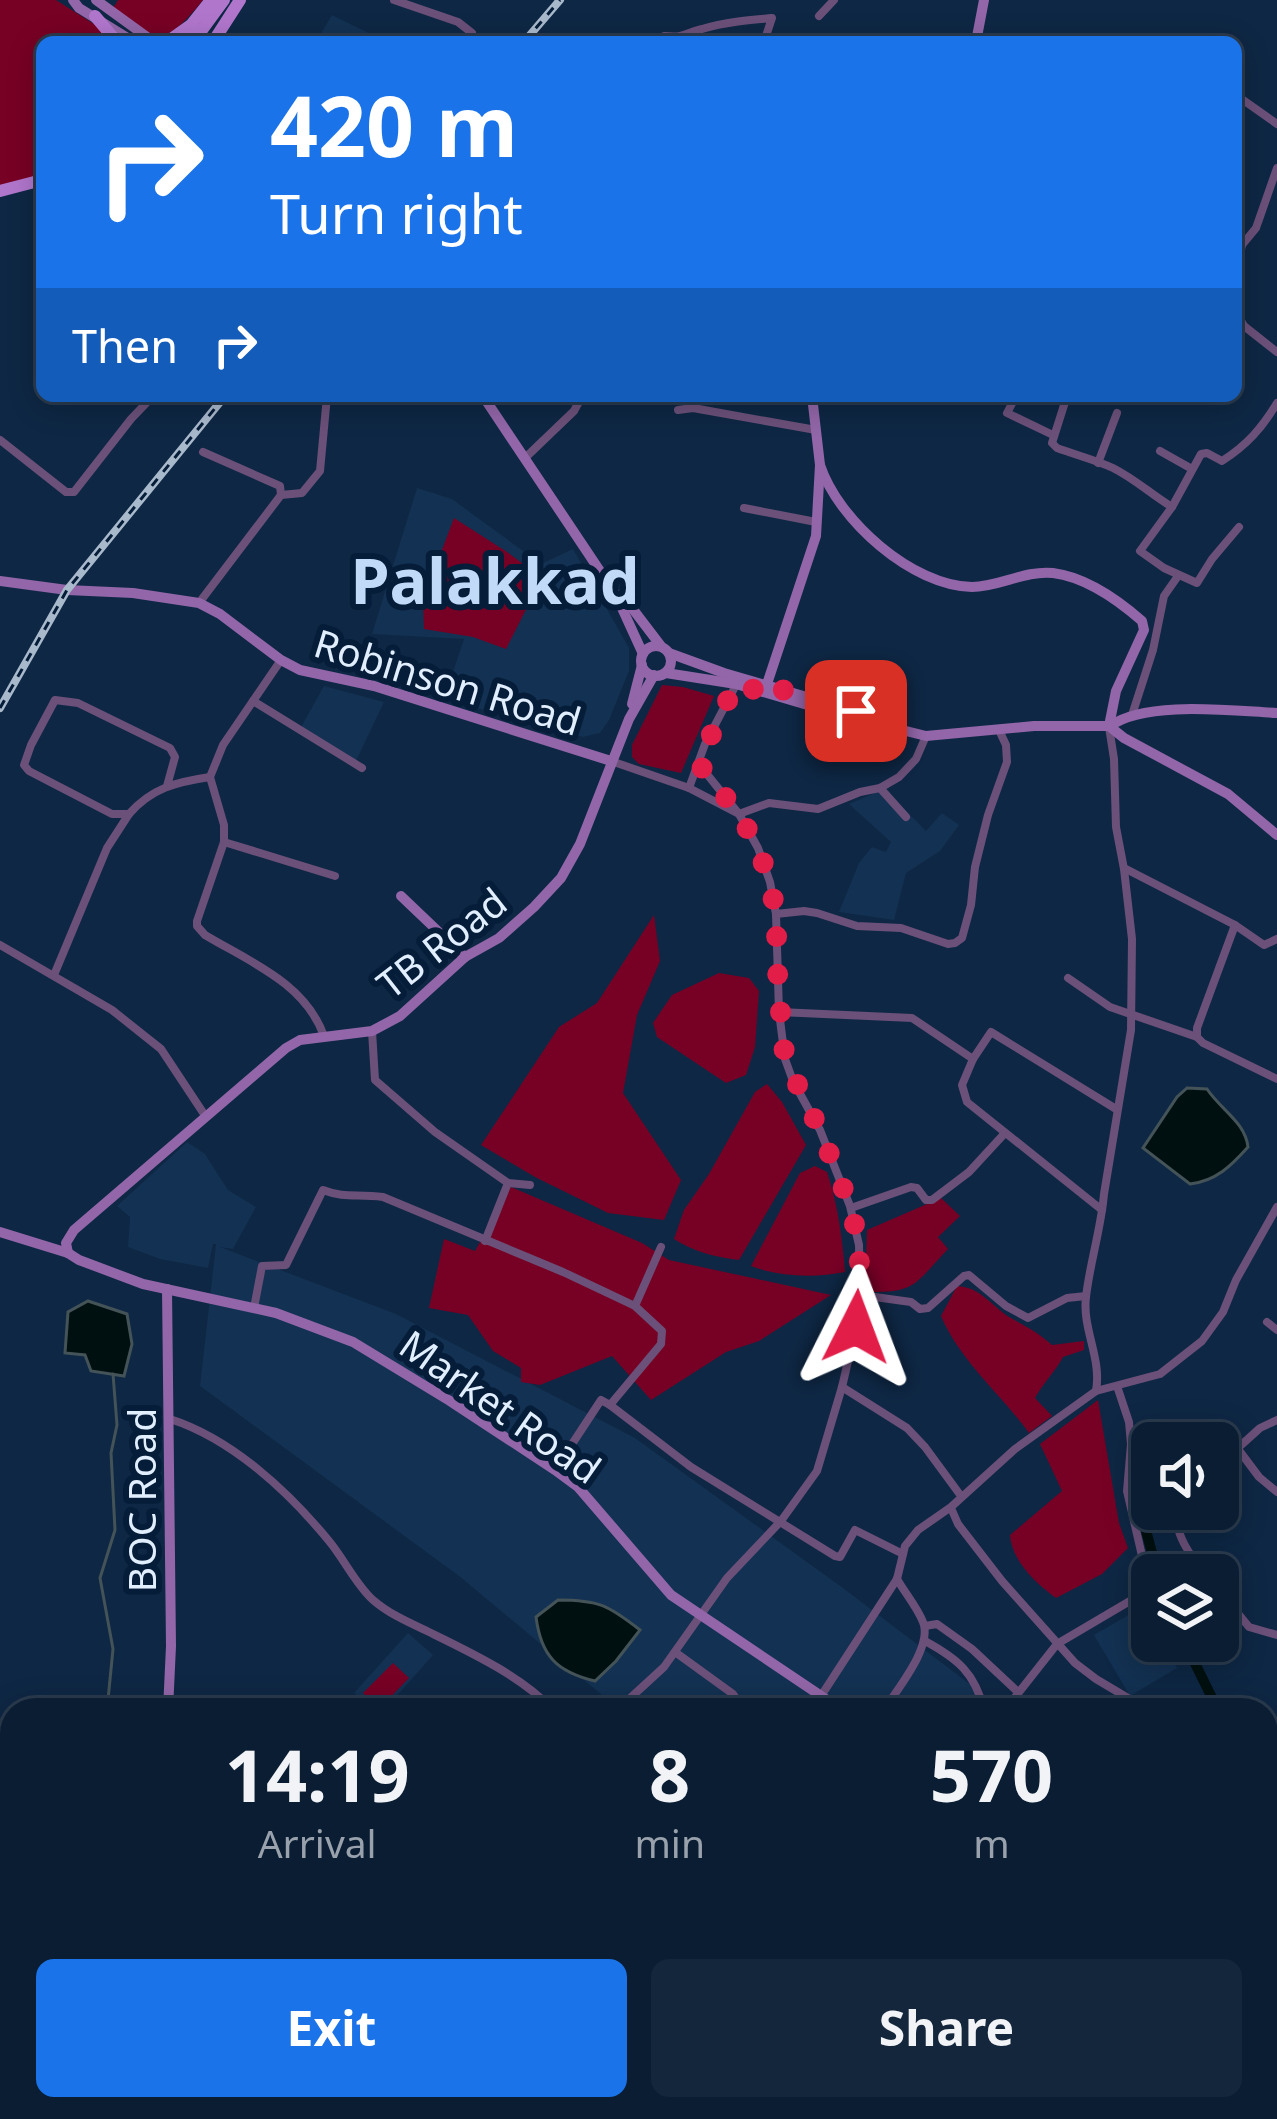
<!DOCTYPE html>
<html lang="en">
<head>
<meta charset="utf-8">
<style>
  :root { --surface:#0a1d33; --page:#13263b; --text:#f1f3f6; --muted:#99a2ac; --line:#2a3b4e; --accent:#1a73e8 }
  body { margin:0; font-family:"Noto Sans",sans-serif; background:var(--page); color:var(--text); height:100vh; display:flex; flex-direction:column; font-size:45px; white-space:nowrap }
  * { box-sizing:border-box; margin:0 }
  p { font-size:39px; color:var(--muted) }
  .icon { flex:none; width:66px; height:66px; fill:none; stroke:currentColor; stroke-width:2; stroke-linecap:round; stroke-linejoin:round }
  .map { position:relative; flex:1; overflow:hidden }
  .side { position:absolute; left:0px; top:1698px; width:1278px; height:423px; display:flex; flex-direction:column; background:var(--surface); border-radius:36px 36px 0 0; box-shadow:0 6px 30px #0003,0 0 0 3px var(--line) }
  .side>* { flex:none }
  .top-card { position:absolute; left:36px; top:36px; width:1206px; height:366px; border-radius:18px; box-shadow:0 6px 30px #0003,0 0 0 3px var(--line); background:#1a73e8; color:#fff; overflow:hidden }
  .fabs { position:absolute; left:1131px; top:1422px; display:grid; gap:24px }
  .fabs a { display:grid; place-items:center; width:108px; height:108px; border-radius:18px; background:var(--surface); box-shadow:0 6px 30px #0003,0 0 0 3px var(--line); font-size:60px }
  .pin { position:absolute; display:grid; place-items:center; width:102px; height:102px; color:#fff; margin:-51px; border-radius:24px; box-shadow:0 6px 18px #0006 }
  .me { position:absolute; width:132px; margin:-66px; rotate:3deg; stroke-linejoin:round; filter:drop-shadow(0 0 9px #0008) }
  .turn { display:flex; align-items:center; gap:42px; height:252px; padding:0 36px; font-size:54px }
  .turn .icon { width:156px; height:156px; stroke-width:2.5 }
  .turn b { display:block; font-size:84px; line-height:102px }
  .then { display:flex; align-items:center; height:114px; padding:0 36px; background:#0003; gap:24px; font-size:45px }
  .eta { display:flex; justify-content:space-evenly; align-items:center; height:204px; text-align:center }
  .eta b { font-size:72px; font-weight:700; line-height:84px }
  .button { display:flex; gap:24px; margin-top:auto; padding:24px 36px }
  .button a { flex:1; height:138px; border-radius:18px; background:var(--accent); color:#fff; font-size:48px; font-weight:700; line-height:138px; text-align:center }
  .button a+a { background:var(--page); color:var(--text) }
  .map>svg:first-child { display:block }
  .built { fill:#133152 }
  .green { fill:#770025 }
  .water { fill:#001010; stroke:#445357; stroke-width:3 }
  .lines { fill:none; stroke-linecap:round; stroke-linejoin:round }
  .stream { stroke:#445357; stroke-width:3 }
  .canal { stroke:#001010; stroke-width:10 }
  .street { stroke:#6b5079; stroke-width:8 }
  .secondary { stroke:#9266a8; stroke-width:10 }
  .primary { stroke:#b076cc; stroke-width:12 }
  .rail-casing { stroke:#a9b9cc; stroke-width:8 }
  .rail { stroke:#051d39; stroke-width:3; stroke-dasharray:9; stroke-linecap:butt }
  .route { stroke:#e11d48; stroke-width:21; stroke-dasharray:0 37.8 }
  .labels { text-anchor:middle; dominant-baseline:central; stroke-width:12; stroke-linejoin:round; paint-order:stroke }
  .street-label { font-size:39px; fill:#e1eefd; stroke:#051d39 }
  .town-label { font-size:63px; font-weight:bold; fill:#c1daf8; stroke:#051d39 }
</style>
</head>
<body>
<div class="map">
<svg width="1277" height="2119" viewBox="0 0 1277 2119">
  <rect width="100%" height="100%" fill="#0e2744"/>
  <g class="built">
    <path d="M332 15 385 41V42H316Z"/>
    <path d="M417 488 452 499 541 564 573 549 629 648V671L609 720 600 733 583 737 444 699 464 639 372 634Z"/>
    <path d="M324 686 384 702 356 761 300 729Z"/>
    <path d="M884 789 926 831 942 813 959 825 940 851 906 873 894 920 839 912 859 863 872 847 886 852 891 842 849 804Z"/>
    <path d="M187 1142 205 1154 228 1190 256 1207 233 1249 220 1247 396 1314 635 1438 843 1588 1004 1710H620L459 1576 200 1386 216 1244H213L208 1268 160 1259 128 1247 130 1217 117 1206Z"/>
    <path d="M1142 1607 1152 1625V1641H1161L1177 1668 1130 1696 1094 1635Z"/>
    <path d="M408 1633 433 1655 384 1710H373L354 1693Z"/>
    <path d="M1266 1869 1277 1874V2097L1266 2091Z"/>
  </g>
  <g class="green">
    <path d="M0 0H56L108 33 107 42H42V171L32 179 0 186Z"/>
    <path d="M118 0H203C164 47 159 43 110 13Z"/>
    <path d="M454 518 507 552 542 578 506 649 473 637 424 629 423 600Z"/>
    <path d="M662 685 683 687 714 696 681 773 639 764 632 757V745Z"/>
    <path d="M654 915 660 961 637 1015 623 1093 681 1180 664 1220 608 1213 535 1177 481 1145 559 1027 597 1003Z"/>
    <path d="M719 973 749 978 759 991 755 1047 746 1075 726 1083 657 1037 653 1023 672 995Z"/>
    <path d="M767 1084 782 1102 806 1145 739 1260C715 1257 694 1252 674 1239L684 1210 709 1174 755 1092Z"/>
    <path d="M815 1166 827 1172C838 1205 842 1237 845 1272 815 1278 779 1277 751 1266L800 1173Z"/>
    <path d="M511 1187 642 1243 669 1260 831 1295 759 1341 726 1352 651 1400 612 1356 540 1385 521 1382V1368L493 1351 468 1315 429 1308 444 1239 475 1251Z"/>
    <path d="M941 1198 960 1216 938 1237 948 1249C914 1285 916 1293 865 1292L867 1230Z"/>
    <path d="M957 1286C980 1287 991 1305 1009 1317 1025 1326 1038 1332 1052 1345L1084 1341V1350L1063 1357C1055 1372 1043 1383 1035 1398L1052 1416 1029 1433C1001 1394 960 1361 941 1316Z"/>
    <path d="M1098 1400 1119 1523 1128 1548 1102 1574 1056 1598C1035 1583 1012 1561 1010 1535L1062 1491 1040 1444Z"/>
    <path d="M393 1663 409 1678 379 1709 363 1693Z"/>
  </g>
  <g class="water">
    <path d="M1187 1088 1207 1089C1221 1110 1245 1122 1248 1147 1231 1166 1216 1181 1190 1184L1143 1148 1177 1097Z"/>
    <path d="M88 1301 127 1314 132 1344 124 1376 91 1371 85 1355 65 1353 68 1312Z"/>
    <path d="M558 1600C599 1600 608 1605 640 1630L616 1661 595 1681C557 1672 541 1656 536 1617Z"/>
    <path d="M628 2109H768L770 2110 765 2119H639Z"/>
  </g>
  <g class="lines">
    <g class="stream">
      <path d="M107 1710 113 1649 100 1578 115 1530 111 1453 117 1425 113 1374"/>
      <path d="M58 2119V2109"/>
    </g>
    <g class="canal">
      <path d="M1138 1489 1141 1512 1158 1575"/>
      <path d="M1184 1641 1218 1710"/>
      <path d="M1266 1803 1277 1810"/>
    </g>
    <g class="street">
      <path d="M394 0 458 22 472 33"/>
      <path d="M819 16 834 0"/>
      <path d="M662 42 664 36C686 38 682 34 702 29 725 22 749 20 772 18L764 42"/>
      <path d="M1236 95 1277 124"/>
      <path d="M1236 243 1242 245 1236 275"/>
      <path d="M1242 245 1256 228 1277 168"/>
      <path d="M1236 312 1244 326 1277 352"/>
      <path d="M1016 396 1007 413 1053 435"/>
      <path d="M1065 402 1052 443 1057 448C1076 455 1096 460 1113 468 1135 479 1152 495 1172 507"/>
      <path d="M678 410 693 408 816 430"/>
      <path d="M0 440 66 492H74L131 419 153 396"/>
      <path d="M1160 451 1192 469"/>
      <path d="M203 452 280 486 281 495"/>
      <path d="M525 458 574 411 582 396"/>
      <path d="M1098 463 1117 413"/>
      <path d="M744 508 816 522"/>
      <path d="M1239 527 1212 559 1197 583 1164 568 1140 551 1172 507 1201 454 1207 453 1222 461C1247 445 1262 428 1277 403"/>
      <path d="M199 603 281 495 302 493 320 471 327 396"/>
      <path d="M281 660 223 745 210 777 224 825V842L197 921V926L205 935C250 962 305 983 324 1036"/>
      <path d="M253 701 362 768"/>
      <path d="M1132 715 1153 650 1164 596 1178 576"/>
      <path d="M1109 727 1114 759 1116 827 1124 869 1132 939 1131 1030 1104 1194C1101 1229 1090 1262 1086 1297 1082 1329 1102 1358 1096 1391L1160 1374 1202 1341 1223 1312 1236 1280 1277 1207"/>
      <path d="M611 761 689 788 739 814 769 803 818 809 860 792 880 788 899 777 916 759 926 736"/>
      <path d="M167 786 175 757 170 748 78 703 55 700 31 745 24 765 29 771 112 814H129C152 788 176 782 210 777"/>
      <path d="M689 788 705 744 736 685"/>
      <path d="M880 788 906 817"/>
      <path d="M224 842 335 876"/>
      <path d="M1126 869 1235 925 1197 1028V1037L1203 1043 1277 1079"/>
      <path d="M776 914 804 911 817 913 857 926 901 928 948 944 955 943 962 938 971 905 975 867 988 815 1007 762 1006 745 999 730"/>
      <path d="M1235 925 1264 945 1277 939"/>
      <path d="M0 945 112 1010 161 1049 206 1117"/>
      <path d="M54 975 107 848 129 814"/>
      <path d="M1068 978 1110 1007 1197 1037"/>
      <path d="M779 1012 912 1018 973 1059 991 1032 1116 1109"/>
      <path d="M372 1031 375 1080 435 1132 508 1183 530 1185"/>
      <path d="M973 1059 962 1085 967 1102 1102 1210"/>
      <path d="M851 1208 911 1187 917 1188 926 1200H932L969 1172 1005 1133"/>
      <path d="M485 1241 508 1183"/>
      <path d="M860 1295 911 1302 920 1309 928 1308 964 1276 969 1275 1006 1306 1028 1318 1067 1298 1086 1296"/>
      <path d="M635 1306 661 1247"/>
      <path d="M254 1308 262 1266 286 1265 323 1190C346 1199 358 1193 383 1197L563 1272 635 1306 662 1331 661 1344 610 1405 601 1400 555 1470"/>
      <path d="M1267 1322 1277 1330"/>
      <path d="M1117 1386 1129 1422 1131 1444 1127 1491 1143 1560 1152 1577"/>
      <path d="M842 1387 907 1428 925 1447 961 1496"/>
      <path d="M610 1405 691 1467 835 1556 840 1557 855 1530 903 1554"/>
      <path d="M170 1419C232 1439 288 1491 329 1541 344 1559 356 1585 373 1600 389 1614 410 1623 429 1632 470 1652 523 1677 553 1710"/>
      <path d="M1238 1449 1259 1477 1277 1492"/>
      <path d="M1218 1466 1260 1428 1277 1420"/>
      <path d="M951 1508 958 1524 1002 1581 1075 1663 1096 1679 1148 1710"/>
      <path d="M1177 1509C1173 1533 1191 1557 1206 1575"/>
      <path d="M1174 1575 1195 1562"/>
      <path d="M1218 1589 1249 1627 1277 1635"/>
      <path d="M925 1626 937 1624 972 1649 1018 1692"/>
      <path d="M925 1641C958 1659 975 1673 984 1710"/>
      <path d="M675 1652 733 1694 744 1710"/>
      <path d="M821 1696 897 1579 905 1546 918 1530 951 1507 1015 1449 1096 1391"/>
      <path d="M612 1710 627 1701 664 1667 727 1578 781 1521 817 1471 842 1387 856 1327 860 1295 859 1245 850 1206 820 1130 793 1081 785 1059 779 1012 776 914 770 882 758 848 739 814 698 763"/>
      <path d="M884 1710C897 1689 933 1647 923 1622 917 1607 905 1593 897 1579"/>
      <path d="M1005 1710 1057 1644 1152 1588"/>
      <path d="M1266 1911 1277 1901"/>
      <path d="M1266 2067 1277 2053"/>
      <path d="M834 2109 852 2119"/>
      <path d="M1058 2109 1068 2119"/>
      <path d="M930 2119 935 2109"/>
      <path d="M1209 2119 1214 2109"/>
    </g>
    <g class="secondary">
      <path d="M73 0 79 8 134 42"/>
      <path d="M96 0 154 42"/>
      <path d="M976 42 984 0"/>
      <path d="M483 396 616 595 643 654"/>
      <path d="M820 465C838 520 912 586 972 587 999 587 1025 570 1053 573 1085 577 1118 600 1142 621L1144 630 1116 691 1109 726"/>
      <path d="M0 581 67 590 133 593 199 603 220 614 281 660 300 670 374 686 611 761"/>
      <path d="M618 597 632 608 661 646"/>
      <circle cx="656" cy="661" r="15"/>
      <path d="M669 653 724 673 882 719"/>
      <path d="M666 673 736 684 838 714 926 736 1034 726H1109L1124 738 1228 794 1277 835"/>
      <path d="M765 690 816 536 820 465 812 396"/>
      <path d="M632 704 642 665"/>
      <path d="M1110 726C1146 700 1233 711 1277 713"/>
      <path d="M401 896 465 957"/>
      <path d="M0 1232 68 1253 79 1260 143 1284 276 1313 353 1342 450 1401 555 1470 578 1487 671 1595 842 1710"/>
      <path d="M68 1253 66 1243 74 1230 286 1048 300 1040 372 1031 400 1016 465 957 499 938 534 907 561 878 580 844 629 719 654 675"/>
      <path d="M167 1289 171 1646 168 1710"/>
      <path d="M0 1959 12 1956"/>
      <path d="M1266 1985 1277 1990"/>
      <path d="M75 2119 76 2109"/>
      <path d="M804 2119 808 2109"/>
    </g>
    <g class="primary">
      <path d="M95 16 117 42"/>
      <path d="M167 42 191 25 211 0"/>
      <path d="M187 42 202 30 224 0"/>
      <path d="M213 42 240 0"/>
      <path d="M0 191 42 180"/>
    </g>
    <defs>
      <g id="rail">
        <path d="M524 42 560 0"/>
        <path d="M0 708 67 590 225 396"/>
      </g>
    </defs>
    <use href="#rail" class="rail-casing"/>
    <use href="#rail" class="rail"/>
  </g>
  <g class="lines">
    <path class="route" d="M856 711 766 685 764 693 736 683 698 763 739 814 758 848 770 882 776 914 778 985 785 1059 820 1130 851 1208 859 1245 860 1295 856 1327"/>
  </g>
  <g class="labels">
    <g class="street-label">
      <text transform="translate(448 681) rotate(17)">Robinson Road</text>
      <text transform="translate(441 942) rotate(-38)">TB Road</text>
      <text transform="translate(501 1406) rotate(35)">Market Road</text>
      <text transform="translate(140 1500) rotate(-90)">BOC Road</text>
    </g>
    <g class="town-label">
      <text x="495" y="579">Palakkad</text>
    </g>
  </g>
</svg>
<div class="fabs">
<a><svg class="icon" aria-label="sound" viewBox="0 0 24 24"><path d="M4 9h4l5-4v14l-5-4H4zM17 9q2 3 0 6"/></svg></a>
<a><svg class="icon" aria-label="layers" viewBox="0 0 24 24"><path d="M12 4l9 5-9 5-9-5zM3 14l9 5 9-5"/></svg></a>
</div>
<div class="pin" style="left:856px;top:711px;background:#d93025"><svg class="icon" aria-label="arrive" viewBox="0 0 24 24"><path d="M6 21V4h12l-3 4 3 4H6"/></svg></div>
<svg class="me" style="left:856px;top:1327px" viewBox="-20 -20 40 40"><path d="M0-17L14 15 0 8-14 15z" fill="#e11d48" stroke="#fff" stroke-width="4"/></svg>
<div class="top-card">
<div class="turn"><svg class="icon" aria-label="right" viewBox="0 0 24 24"><path d="M7 20v-9h11M14 6l5 5-5 5"/></svg><div><b>420 m</b>Turn right</div></div>
<div class="then">Then<svg class="icon" aria-label="right" viewBox="0 0 24 24"><path d="M7 20v-9h11M14 6l5 5-5 5"/></svg></div>
</div>
<section class="side">
<div class="eta">
<div><b>14:19</b><p>Arrival</p></div>
<div><b>8</b><p>min</p></div>
<div><b>570</b><p>m</p></div>
</div>
<div class="button"><a>Exit</a><a>Share</a></div>
</section>
</div>
</body>
</html>
